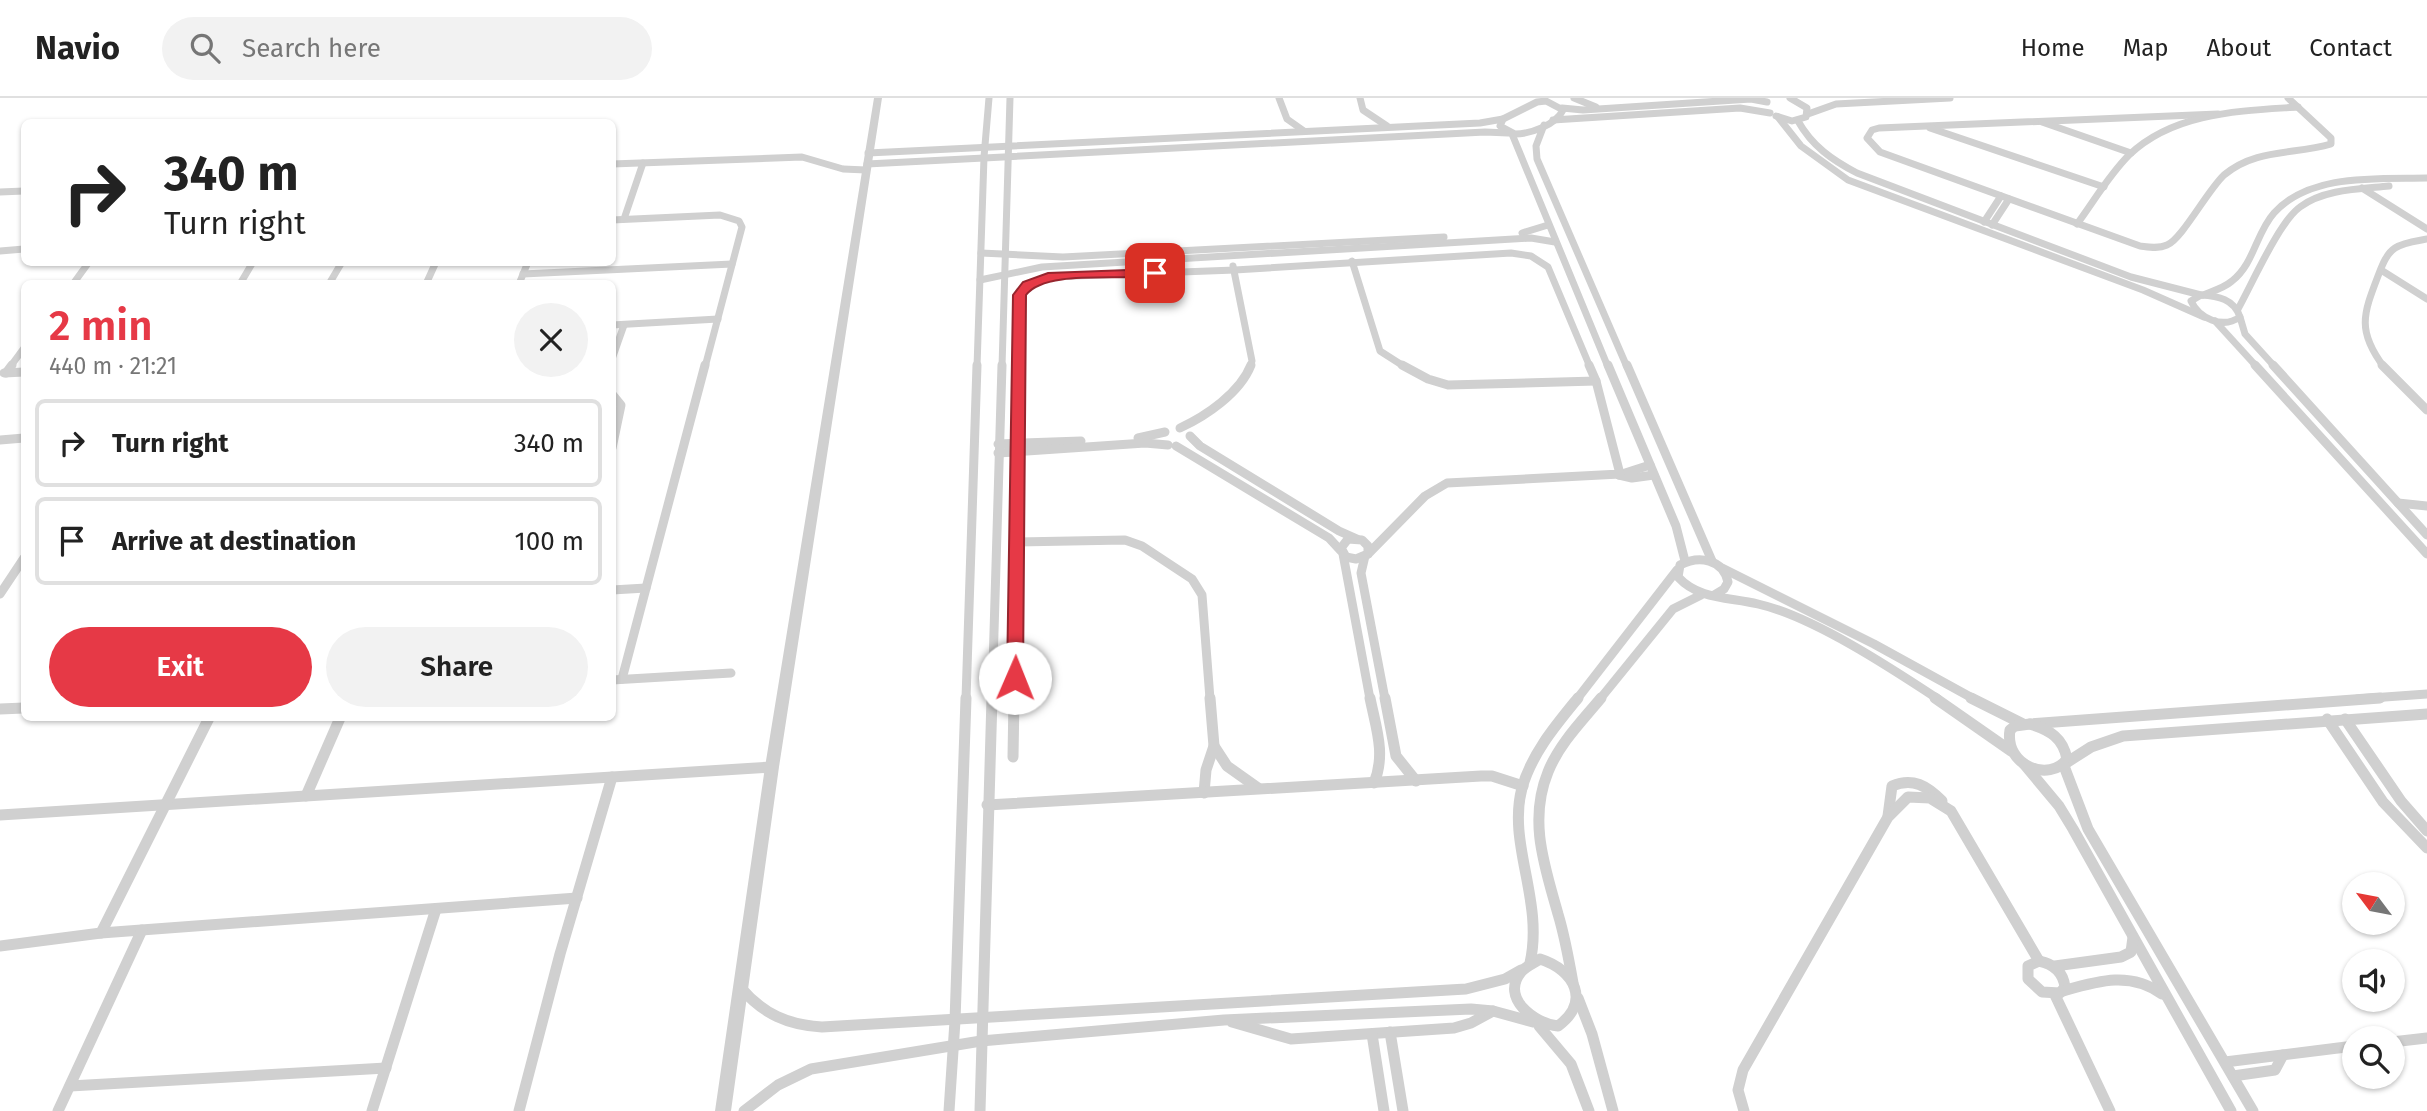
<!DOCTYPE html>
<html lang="en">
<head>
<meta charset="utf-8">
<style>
  :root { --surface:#fff; --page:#f2f2f2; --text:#222; --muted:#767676; --line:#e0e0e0; --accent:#e63946 }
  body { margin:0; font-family:"Fira Sans",sans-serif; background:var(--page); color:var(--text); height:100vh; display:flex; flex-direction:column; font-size:26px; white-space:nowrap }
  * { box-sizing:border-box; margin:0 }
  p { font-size:23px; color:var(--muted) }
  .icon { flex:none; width:38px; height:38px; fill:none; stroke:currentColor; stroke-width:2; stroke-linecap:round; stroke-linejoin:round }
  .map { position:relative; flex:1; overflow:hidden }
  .drawer { position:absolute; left:21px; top:182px; width:595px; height:441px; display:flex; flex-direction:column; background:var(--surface); border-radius:10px; box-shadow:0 2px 5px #0004 }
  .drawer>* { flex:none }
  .banner { position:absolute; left:21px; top:21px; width:595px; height:147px; border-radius:10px; box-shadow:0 2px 5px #0004; background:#fff; color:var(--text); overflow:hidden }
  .needle { width:46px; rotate:302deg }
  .fabs { position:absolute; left:2342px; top:774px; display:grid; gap:14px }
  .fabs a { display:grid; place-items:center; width:63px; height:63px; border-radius:50%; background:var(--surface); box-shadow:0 2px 5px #0004; font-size:35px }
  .pin { position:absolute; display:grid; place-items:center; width:60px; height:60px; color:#fff; margin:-30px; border-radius:14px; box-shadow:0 4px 10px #0006 }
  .me { position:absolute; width:77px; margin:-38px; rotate:1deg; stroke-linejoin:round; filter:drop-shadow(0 0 5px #0008) }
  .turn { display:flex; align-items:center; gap:24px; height:147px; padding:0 28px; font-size:32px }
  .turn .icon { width:91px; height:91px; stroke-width:2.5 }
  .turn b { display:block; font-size:49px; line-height:60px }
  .round { display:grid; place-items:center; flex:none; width:74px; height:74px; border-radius:37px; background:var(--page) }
  .overview { display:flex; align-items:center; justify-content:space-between; height:119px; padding:0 28px }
  h1 { font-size:42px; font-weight:600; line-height:52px; color:var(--accent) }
  .primary-button { display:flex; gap:14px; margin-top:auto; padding:14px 28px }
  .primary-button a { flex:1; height:80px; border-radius:42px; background:var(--accent); color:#fff; font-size:28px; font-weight:600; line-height:80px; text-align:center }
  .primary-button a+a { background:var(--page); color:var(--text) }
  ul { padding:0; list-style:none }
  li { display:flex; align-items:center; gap:21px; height:88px; margin:0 14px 10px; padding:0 14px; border:4px solid var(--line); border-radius:10px }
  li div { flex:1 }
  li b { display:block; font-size:26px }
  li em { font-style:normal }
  header { display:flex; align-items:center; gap:42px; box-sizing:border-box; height:98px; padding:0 35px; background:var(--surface); border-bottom:2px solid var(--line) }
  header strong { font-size:33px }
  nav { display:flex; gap:38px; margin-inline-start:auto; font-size:24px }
  .search { width:490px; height:63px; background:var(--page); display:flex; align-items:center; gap:18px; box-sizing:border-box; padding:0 24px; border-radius:38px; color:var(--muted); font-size:26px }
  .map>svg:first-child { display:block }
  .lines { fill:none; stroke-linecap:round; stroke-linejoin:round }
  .minor-far2 { stroke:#d0d0d0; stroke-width:7 }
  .minor-far1 { stroke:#d0d0d0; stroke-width:9 }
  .minor { stroke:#d0d0d0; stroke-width:11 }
  .tertiary { fill:#d0d0d0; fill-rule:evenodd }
  .route { fill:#e63946; stroke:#96252e; stroke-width:2 }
</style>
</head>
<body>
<header>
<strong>Navio</strong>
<div class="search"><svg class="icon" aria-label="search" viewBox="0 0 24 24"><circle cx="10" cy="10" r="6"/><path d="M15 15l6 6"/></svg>Search here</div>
<nav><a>Home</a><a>Map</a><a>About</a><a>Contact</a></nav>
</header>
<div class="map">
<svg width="2427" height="1013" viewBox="0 0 2427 1013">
  <rect width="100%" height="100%" fill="#fff"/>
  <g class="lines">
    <g class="minor-far2">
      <path d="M1279 0 1287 21 1304 33"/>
      <path d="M1360 0 1363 12 1387 28"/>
      <path d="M1574 0 1596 9"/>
      <path d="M1546 3 1563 12C1556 27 1530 36 1515 36L1500 28 1503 21 1537 4Z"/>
      <path d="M1562 10 1583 12 1751 1 1767 4"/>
      <path d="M1808 16 1836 6 1950 0"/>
      <path d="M2218 16 1879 30 1872 32 1867 40 1880 54 2140 148C2149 149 2158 151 2167 147 2182 141 2207 93 2224 77 2256 50 2294 57 2331 46V40L2288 0"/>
      <path d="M1776 18 1792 23 1806 19 1807 10 1790 0"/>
      <path d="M1778 19 1801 48 1848 82 2143 192 2204 219"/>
      <path d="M1553 22 1740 10 1770 15"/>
      <path d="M1798 23C1812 48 1832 62 1857 75L2131 179 2201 197"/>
      <path d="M2042 24 2131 55"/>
      <path d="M1544 27 1536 48 1537 61 1627 269"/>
      <path d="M1930 30 2104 89"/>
      <path d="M1512 36 1608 269"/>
      <path d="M868 55 1480 25 1503 21"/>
      <path d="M612 66 802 59 843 71 866 72"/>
      <path d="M867 66 1485 34 1508 35"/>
      <path d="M2362 90 2427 131"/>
      <path d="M0 94 24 93"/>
      <path d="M624 121 643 65"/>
      <path d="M612 122 720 117 739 123 742 129 705 269"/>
      <path d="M1984 124 2001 98"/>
      <path d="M2077 126C2094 103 2109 77 2129 57 2174 14 2240 13 2298 9"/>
      <path d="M1992 127 2009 101"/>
      <path d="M1522 135 1548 127"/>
      <path d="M0 153 24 151"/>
      <path d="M981 155 1063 159 1444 139"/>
      <path d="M1352 163 1380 253 1405 269"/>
      <path d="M1233 168 1252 263 1250 269"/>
      <path d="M2381 172 2427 201"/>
      <path d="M523 176 732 166"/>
      <path d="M980 182 1042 169 1531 140 1555 144"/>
      <path d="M73 186 89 164"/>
      <path d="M240 186 253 164"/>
      <path d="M329 186 342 164"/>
      <path d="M426 186 436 164"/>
      <path d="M519 186 528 164"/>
      <path d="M2201 197C2218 198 2234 201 2240 219 2223 231 2199 221 2191 203Z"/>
      <path d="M2203 197C2213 193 2224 190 2232 183 2254 166 2256 135 2274 115 2310 75 2378 81 2427 80"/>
      <path d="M2238 211C2252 186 2279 124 2300 109 2324 91 2360 91 2389 88"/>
      <path d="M2240 219 2245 236 2275 269"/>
      <path d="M2215 223 2257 269"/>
      <path d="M612 227 718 221"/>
      <path d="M612 261 624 227"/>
      <path d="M10 269 24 250"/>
      <path d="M977 269 984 59 989 0"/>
      <path d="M1002 269 1010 0"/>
      <path d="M1019 269 1020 197 1027 187 1048 179 1235 172 1511 155 1531 158 1548 169 1590 269"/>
      <path d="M2384 269C2357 233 2363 217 2378 178 2382 168 2386 156 2395 150 2404 144 2417 143 2427 141"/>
    </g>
    <g class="minor-far1">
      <path d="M1402 267 1428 281 1448 287 1596 283"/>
      <path d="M1608 267 1676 428 1685 463"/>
      <path d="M1627 267 1712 463"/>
      <path d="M2255 267 2427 456"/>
      <path d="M2273 267 2427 437"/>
      <path d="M2382 267 2427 312"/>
      <path d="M4 275 24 274"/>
      <path d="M6 275 12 267"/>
      <path d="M612 296 621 307 612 350"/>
      <path d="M1180 330C1206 318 1240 295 1251 267"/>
      <path d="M1190 338 1200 348 1339 433 1357 441"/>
      <path d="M1138 340 1165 334"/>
      <path d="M0 342 24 340"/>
      <path d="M998 346 1081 343"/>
      <path d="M1176 348 1329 440 1341 453"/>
      <path d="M998 355 1145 345 1168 347"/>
      <path d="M1619 377 1632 380 1654 377"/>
      <path d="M1619 377 1650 367"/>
      <path d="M2398 405 2427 408"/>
      <path d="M1348 441 1362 442 1368 448V456L1356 461 1346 459 1341 450Z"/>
      <path d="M1017 444 1125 442 1142 448 1192 481 1202 497 1210 601"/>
      <path d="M1343 456 1370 601"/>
      <path d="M1368 456 1425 398 1447 385 1620 376 1596 283 1589 267"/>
      <path d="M1365 458 1361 475 1385 601"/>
      <path d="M1722 470 1874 546 1974 601"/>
      <path d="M612 492 646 490"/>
      <path d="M0 496 24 460"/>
      <path d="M1714 497 1724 491 1728 484C1723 461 1699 457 1680 467L1678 479C1699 502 1729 499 1758 506 1812 518 1891 570 1938 601"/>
      <path d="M622 581 705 267"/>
      <path d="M612 582 731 575"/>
      <path d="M966 601 977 267"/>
      <path d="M992 601 1002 267"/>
      <path d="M1014 601 1019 267"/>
      <path d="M1577 601 1677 472"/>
      <path d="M1600 601 1673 511 1701 497"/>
      <path d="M2357 601 2427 596"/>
    </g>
    <g class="minor">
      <path d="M1370 600C1376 630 1386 656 1374 685"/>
      <path d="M1385 600 1396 658 1416 683"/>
      <path d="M1935 600 2011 653"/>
      <path d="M1971 600 2023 626"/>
      <path d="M0 611 24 610"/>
      <path d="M2327 621 2383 704 2427 750"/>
      <path d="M2345 621 2401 703 2427 733"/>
      <path d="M2030 626 2380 600"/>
      <path d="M2030 626C2050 632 2063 640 2067 661 2050 685 2004 668 2010 632L2015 628Z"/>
      <path d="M1214 648 1227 668 1258 690"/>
      <path d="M1013 659 1014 600"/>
      <path d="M2066 665 2091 649 2123 638 2427 616"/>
      <path d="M2024 666 2059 708 2073 731 2231 1013"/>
      <path d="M2064 668 2088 731 2253 1013"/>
      <path d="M1204 695 1206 672 1214 648 1210 600"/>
      <path d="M306 698 340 620"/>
      <path d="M987 707 1481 678H1492L1523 688"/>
      <path d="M0 717 772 669"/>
      <path d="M1888 718 1892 688C1913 679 1927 688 1942 703"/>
      <path d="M101 835 209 620"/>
      <path d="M0 848 101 835 577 800"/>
      <path d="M1540 861C1575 872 1591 904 1558 928 1535 926 1500 900 1521 874 1525 869 1534 865 1540 861Z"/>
      <path d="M2039 863C2054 866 2063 874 2065 889L2060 895 2042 894 2028 881V868Z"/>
      <path d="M1530 865C1544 802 1507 746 1522 690 1532 655 1556 627 1578 600"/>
      <path d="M2055 868 2121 859 2131 854 2133 839"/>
      <path d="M1573 885C1569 862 1565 839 1558 816 1545 769 1528 723 1548 674 1559 646 1582 623 1601 600"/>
      <path d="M741 890C763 916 788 927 822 929L1466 891 1505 881 1521 872"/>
      <path d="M2063 893C2098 883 2130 873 2162 896"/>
      <path d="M2055 897 2110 1013"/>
      <path d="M1578 900 1592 936 1613 1013"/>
      <path d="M1232 924 1291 941 1454 930 1471 925 1493 913"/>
      <path d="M1539 928 1571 966 1589 1013"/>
      <path d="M1390 934 1403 1013"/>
      <path d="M1372 936 1384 1013"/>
      <path d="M2392 944 2427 940"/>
      <path d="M2225 964 2354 948"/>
      <path d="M2233 978 2275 972 2283 957"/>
      <path d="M70 988 386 970"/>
      <path d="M58 1013 142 832"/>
      <path d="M372 1013 436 811"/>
      <path d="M519 1013 560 856 612 679"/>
      <path d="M744 1013 778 987 811 971 981 943 1224 922 1471 911 1493 913 1533 924"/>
      <path d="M949 1013 955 923 966 600"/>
      <path d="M980 1013 992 600"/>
      <path d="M1744 1013 1738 992 1743 972 1888 719 1908 699 1930 700 1951 713 2039 863"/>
    </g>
    <path class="tertiary" d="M874 0H882L779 669 731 1013H715L765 669Z"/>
  </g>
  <path class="route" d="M1155 171 1161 175 1159 177C1127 184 1046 170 1026 197L1023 580 1021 585H1009L1007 580 1013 197 1023 184 1048 175Z"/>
</svg>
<div class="fabs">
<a><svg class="needle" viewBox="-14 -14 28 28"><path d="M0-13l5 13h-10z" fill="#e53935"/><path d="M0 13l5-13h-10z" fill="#767676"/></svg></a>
<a><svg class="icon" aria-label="sound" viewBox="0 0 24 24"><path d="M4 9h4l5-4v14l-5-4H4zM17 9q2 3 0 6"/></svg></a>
<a><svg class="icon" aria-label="search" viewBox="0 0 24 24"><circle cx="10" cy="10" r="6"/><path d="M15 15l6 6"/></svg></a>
</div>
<div class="pin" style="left:1155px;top:175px;background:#d93025"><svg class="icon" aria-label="arrive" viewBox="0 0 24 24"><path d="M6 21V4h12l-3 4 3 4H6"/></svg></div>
<svg class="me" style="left:1015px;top:580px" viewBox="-20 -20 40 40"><circle r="19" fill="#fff"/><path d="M0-13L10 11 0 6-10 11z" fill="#e63946"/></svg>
<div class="banner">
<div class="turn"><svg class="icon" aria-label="right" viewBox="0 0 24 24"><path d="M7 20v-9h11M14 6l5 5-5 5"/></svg><div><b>340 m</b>Turn right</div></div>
</div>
<section class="drawer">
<div class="overview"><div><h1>2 min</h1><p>440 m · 21:21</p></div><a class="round"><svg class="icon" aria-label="close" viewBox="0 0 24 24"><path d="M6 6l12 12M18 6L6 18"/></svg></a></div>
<ul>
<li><svg class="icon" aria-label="right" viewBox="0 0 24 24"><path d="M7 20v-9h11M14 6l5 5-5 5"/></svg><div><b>Turn right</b></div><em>340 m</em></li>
<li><svg class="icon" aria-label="arrive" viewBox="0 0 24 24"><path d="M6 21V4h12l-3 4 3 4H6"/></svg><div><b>Arrive at destination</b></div><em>100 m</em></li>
</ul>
<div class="primary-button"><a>Exit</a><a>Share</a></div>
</section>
</div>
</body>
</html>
